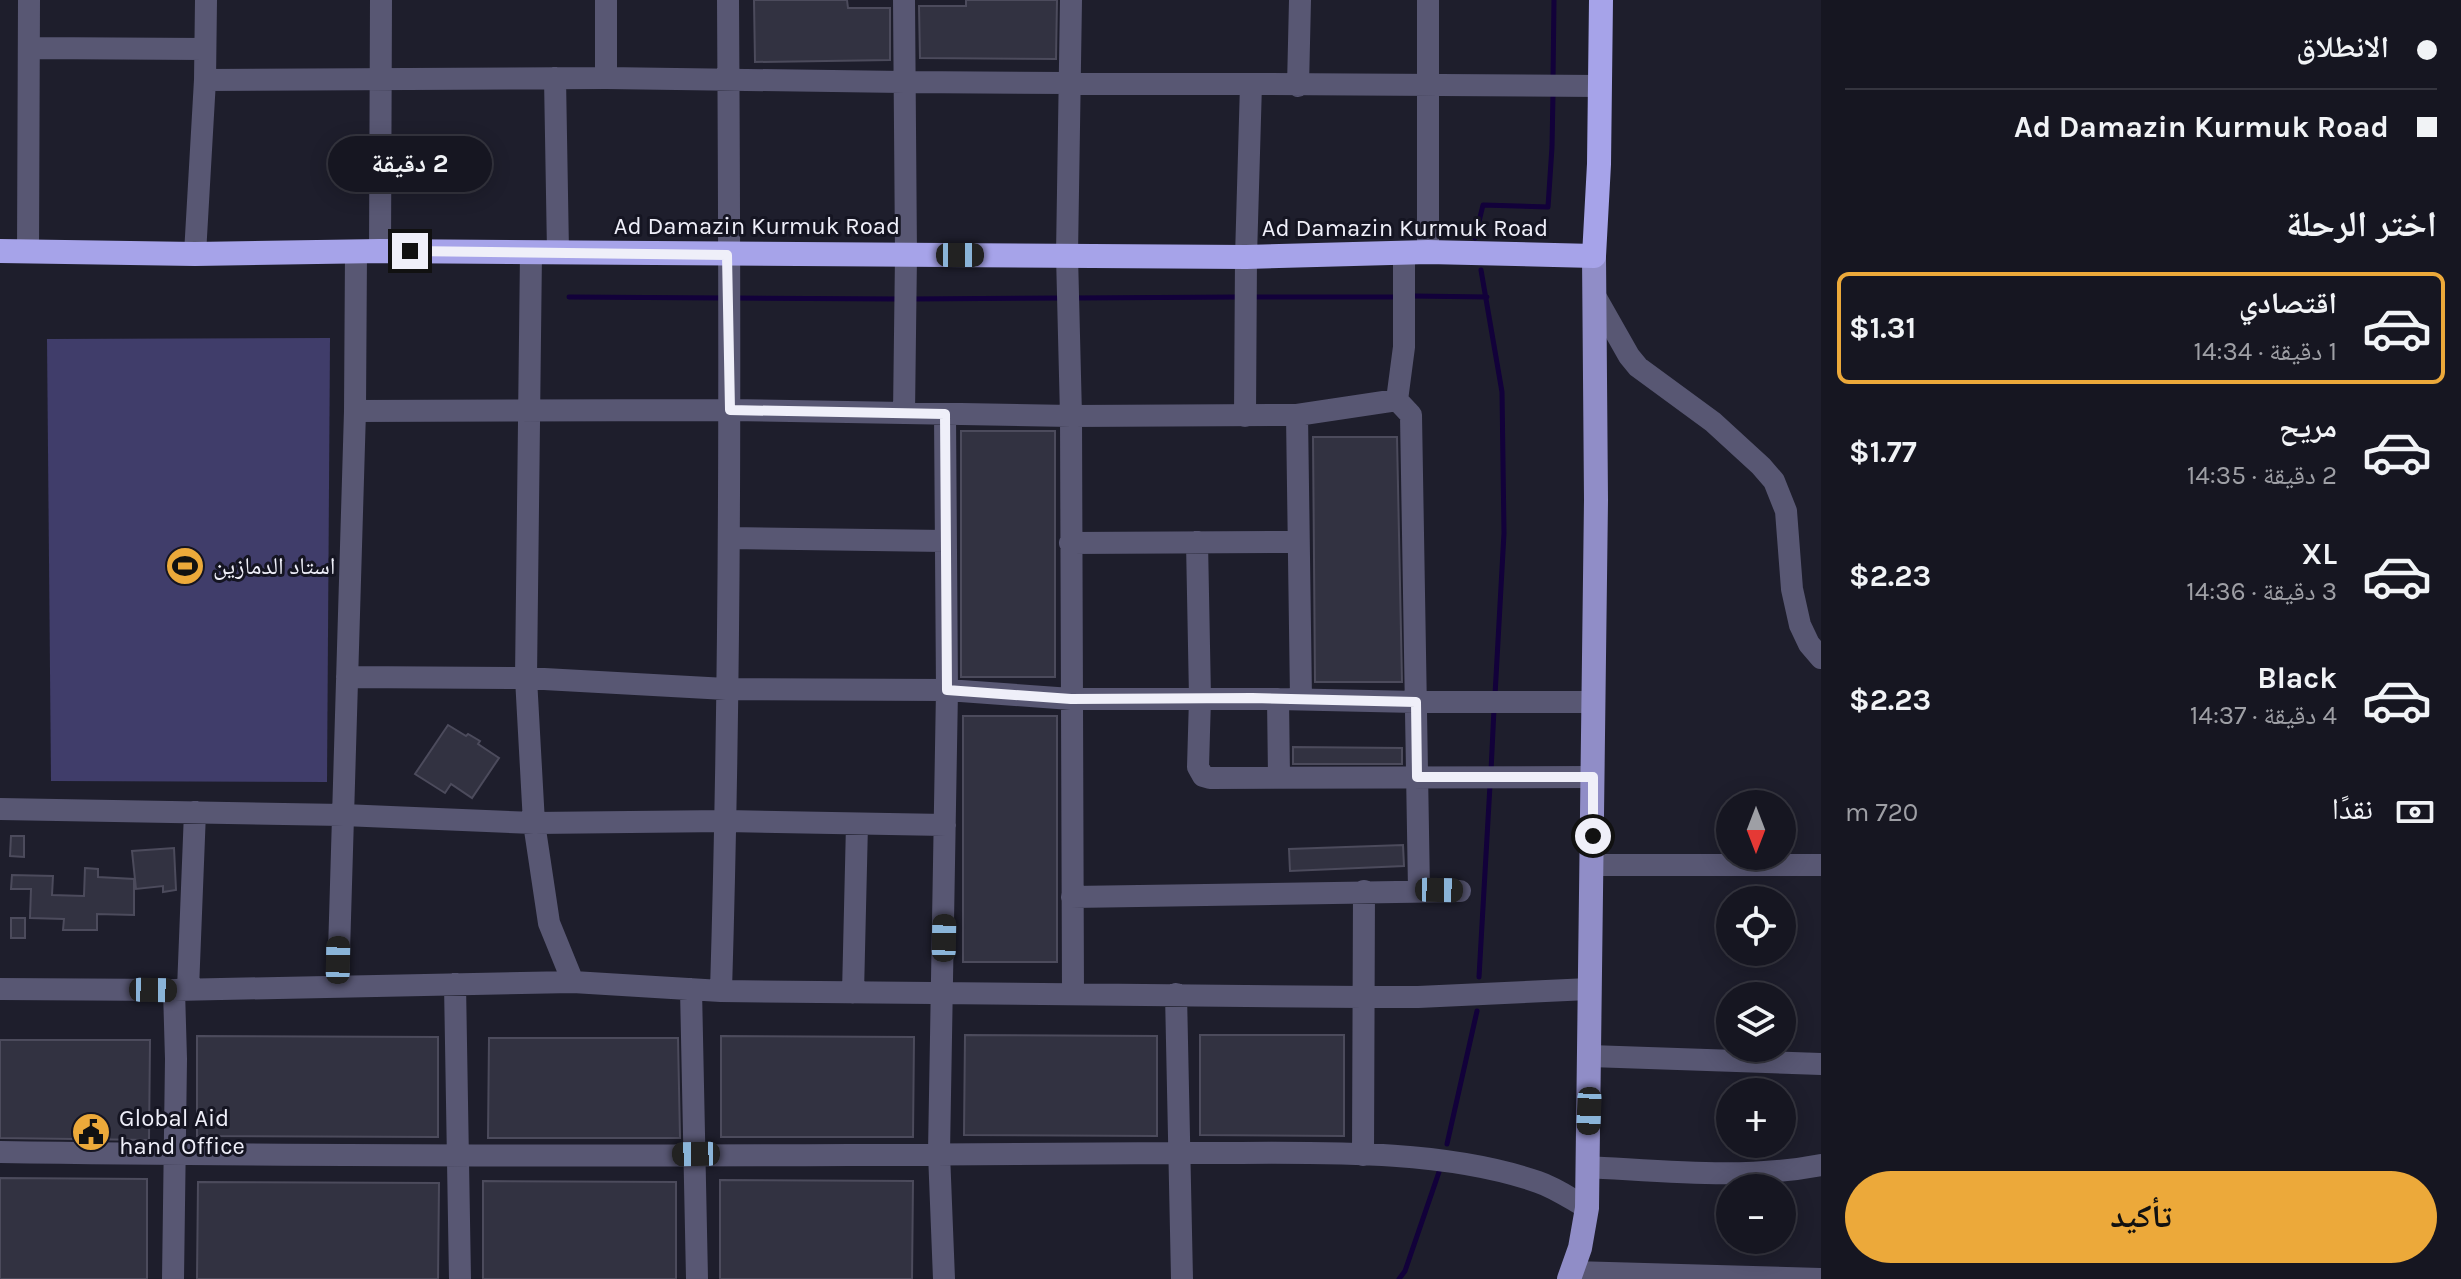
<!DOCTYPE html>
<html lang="ar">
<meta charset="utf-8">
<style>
:root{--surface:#161621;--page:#1f1f2a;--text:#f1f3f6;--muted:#9e9fa5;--line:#35353f;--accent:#eca93a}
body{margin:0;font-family:Karla,"Noto Naskh Arabic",sans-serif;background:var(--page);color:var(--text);direction:rtl;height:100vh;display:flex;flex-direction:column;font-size:30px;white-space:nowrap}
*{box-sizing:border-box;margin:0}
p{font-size:26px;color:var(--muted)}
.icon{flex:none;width:44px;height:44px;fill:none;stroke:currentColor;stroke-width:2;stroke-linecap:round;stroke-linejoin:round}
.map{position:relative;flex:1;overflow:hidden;direction:ltr}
.sheet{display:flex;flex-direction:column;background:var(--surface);width:640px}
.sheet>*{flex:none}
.banner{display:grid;align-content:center;height:176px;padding:0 24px;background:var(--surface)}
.needle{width:52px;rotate:180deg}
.controls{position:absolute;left:1716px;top:790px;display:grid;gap:16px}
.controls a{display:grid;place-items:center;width:80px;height:80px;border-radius:50%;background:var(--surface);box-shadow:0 4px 20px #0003,0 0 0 2px var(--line);font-size:40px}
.end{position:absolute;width:36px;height:36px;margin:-18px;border:10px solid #efeff9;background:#111;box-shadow:0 0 0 4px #111}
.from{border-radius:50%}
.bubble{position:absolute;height:56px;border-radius:28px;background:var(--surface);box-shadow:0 4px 20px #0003,0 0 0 2px var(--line);font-size:26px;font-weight:700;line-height:56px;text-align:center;direction:rtl}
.car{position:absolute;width:24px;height:48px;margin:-24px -12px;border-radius:10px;box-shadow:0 0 6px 2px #0007;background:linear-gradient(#222 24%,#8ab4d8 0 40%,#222 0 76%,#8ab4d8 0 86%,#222 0)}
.banner b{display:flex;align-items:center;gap:28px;height:76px;font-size:30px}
.banner b+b{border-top:2px solid var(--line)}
.banner i{width:20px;height:20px;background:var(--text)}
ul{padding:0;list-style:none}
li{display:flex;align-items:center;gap:24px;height:112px;margin:0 16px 12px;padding:0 8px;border:4px solid transparent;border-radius:12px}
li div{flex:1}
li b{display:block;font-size:30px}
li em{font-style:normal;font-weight:700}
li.on{border-color:var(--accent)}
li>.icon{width:72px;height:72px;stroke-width:1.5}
h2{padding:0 24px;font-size:36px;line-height:96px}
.pay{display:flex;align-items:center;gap:20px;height:88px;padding:0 24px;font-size:30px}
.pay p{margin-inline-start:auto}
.button{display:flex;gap:16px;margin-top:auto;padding:16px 24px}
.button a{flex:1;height:92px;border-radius:48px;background:var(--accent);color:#111;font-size:32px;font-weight:700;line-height:92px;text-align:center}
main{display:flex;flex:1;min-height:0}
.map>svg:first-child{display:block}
.green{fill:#403d6a}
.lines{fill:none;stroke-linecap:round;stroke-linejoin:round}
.stream{stroke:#12013a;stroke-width:5}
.building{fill:#323241;stroke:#4c4b5c;stroke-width:2}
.minor{stroke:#585773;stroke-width:22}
.major{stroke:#908dc7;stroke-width:24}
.highway{stroke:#a6a3e9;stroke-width:24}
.route{stroke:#efeff9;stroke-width:10}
.labels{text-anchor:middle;stroke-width:6;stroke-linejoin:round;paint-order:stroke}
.street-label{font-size:24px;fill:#efeff9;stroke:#151522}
.poi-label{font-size:24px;fill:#efeff9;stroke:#151522;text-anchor:start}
</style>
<main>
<section class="sheet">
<div class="banner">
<b><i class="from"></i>الانطلاق</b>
<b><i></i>Ad Damazin Kurmuk Road</b>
</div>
<h2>اختر الرحلة</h2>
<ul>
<li class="on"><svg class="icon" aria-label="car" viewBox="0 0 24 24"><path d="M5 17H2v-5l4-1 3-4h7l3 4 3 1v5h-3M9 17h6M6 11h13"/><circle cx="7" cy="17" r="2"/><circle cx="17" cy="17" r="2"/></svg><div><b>اقتصادي</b><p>1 دقيقة · 14:34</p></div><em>$1.31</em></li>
<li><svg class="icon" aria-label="car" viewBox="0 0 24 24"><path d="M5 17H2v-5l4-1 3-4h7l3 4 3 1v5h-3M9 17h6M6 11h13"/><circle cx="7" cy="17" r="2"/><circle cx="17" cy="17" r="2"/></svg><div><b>مريح</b><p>2 دقيقة · 14:35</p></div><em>$1.77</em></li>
<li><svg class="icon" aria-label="car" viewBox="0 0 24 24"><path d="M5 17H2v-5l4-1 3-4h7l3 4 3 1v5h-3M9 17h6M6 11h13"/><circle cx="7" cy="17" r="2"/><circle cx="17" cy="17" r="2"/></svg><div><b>XL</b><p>3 دقيقة · 14:36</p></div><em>$2.23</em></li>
<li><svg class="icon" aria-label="car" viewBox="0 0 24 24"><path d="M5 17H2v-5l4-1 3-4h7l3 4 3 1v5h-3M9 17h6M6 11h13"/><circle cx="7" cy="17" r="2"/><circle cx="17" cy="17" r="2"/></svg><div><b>Black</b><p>4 دقيقة · 14:37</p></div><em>$2.23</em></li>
</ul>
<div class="pay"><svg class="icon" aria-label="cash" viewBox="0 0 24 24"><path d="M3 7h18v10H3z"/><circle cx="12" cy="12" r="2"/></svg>نقدًا<p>720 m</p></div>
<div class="button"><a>تأكيد</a></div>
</section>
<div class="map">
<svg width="1821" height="1279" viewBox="0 0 1821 1279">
<rect width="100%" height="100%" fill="#1e1e2c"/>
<!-- green -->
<path class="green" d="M330,338L327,782L51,781L47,339Z"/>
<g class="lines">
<!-- stream -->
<path class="stream" d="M1553,79L1554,0
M1475,238L1483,205L1548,207L1552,147L1553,93
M1481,270L1502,392L1504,533L1495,695
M1413,296L1487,297
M569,297L724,298
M1250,297H1397
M734,298L900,299
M1074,298L1240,297
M910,299L1064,298
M1491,771L1494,709
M1479,977L1490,785
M1447,1144L1477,1011
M1399,1279L1405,1271L1439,1172"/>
</g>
<!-- building -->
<path class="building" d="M754,0H847L848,8H890V60L755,62Z
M966,0H1057L1056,59L920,58L919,6H966Z
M961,431H1055V677H961Z
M1313,437H1397L1402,682H1315Z
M963,716H1057V962H963Z
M448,725L466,736L468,734L480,741L478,744L499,758L472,798L451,784L445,793L415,774Z
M1293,747L1402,748V764H1293Z
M11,836H24V857L10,856Z
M1403,845L1404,866L1290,871L1289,849Z
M174,848L176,890L163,892V886L136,889L132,851Z
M85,868L98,869V877L134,879V915L97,914V930H63L64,919L30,918L31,889H11L12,875L53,876L52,895L84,896Z
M11,918H25V938H11Z
M965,1035L1157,1036V1136L964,1135Z
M1200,1035H1344V1136L1200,1135Z
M197,1036L438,1037V1137L197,1136Z
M721,1036L914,1037L913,1137H721Z
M489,1038H678L680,1138H488Z
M0,1040H150L149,1140L0,1138Z
M0,1178L147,1179V1279H0Z
M720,1180L913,1181L912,1279H720Z
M483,1181L676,1182V1279H483Z
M198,1182L439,1183L438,1279H197Z"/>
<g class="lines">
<!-- minor -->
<path class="minor" d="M606,0V78
M904,0L906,255L904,413
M1071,0L1067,255L1071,416L1073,994
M30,48L205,49
M555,78L558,252
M205,80L606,78L903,82L1600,86
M1298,86L1300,0
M380,251L381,0
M28,252L29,0
M531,252L526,678L534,823L549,923L573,982
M1404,252V347L1397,400L1411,415L1419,890
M1428,252V0
M195,254L205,80L206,0
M1595,296L1629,356L1638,367L1713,422L1761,466L1774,481L1786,511L1792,589L1800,625L1809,644L1821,658
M355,411L730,410L1071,416L1297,415L1397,400
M1297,415L1301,699
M1245,416L1246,257L1251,84
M729,538L945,541
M1197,542L1200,698L1198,767L1203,776L1210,778L1593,777
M1070,543L1298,542
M347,677L526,678L726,689L947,690L1071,699H1278L1416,702H1594
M1278,699L1279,777
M0,809L343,815L534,823L726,821L945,825
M1592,865H1821
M1072,897L1460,891
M455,984L460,1279
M338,986L355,411L356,252
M0,989L174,990L573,982L721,991L1363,997H1418L1589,989
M188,989L195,812
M691,989L697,1279
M721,991C731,661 730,330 728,0
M853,993L857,824
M1176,994L1182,1279
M1590,1056L1821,1064
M0,1152C283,1156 567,1156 850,1155C960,1154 1070,1153 1179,1153C1291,1154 1432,1145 1538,1182C1556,1188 1571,1199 1587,1208
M1363,1155L1364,891
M1587,1167C1665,1171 1744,1180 1821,1165
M1573,1272L1821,1279
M173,1279L176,1059L174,990
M944,1279L939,1153L947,690L945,414"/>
<!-- major -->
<path class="major" d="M1569,1279L1580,1248L1587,1208L1596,500L1594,256"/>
<!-- highway -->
<path class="highway" d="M0,251L195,254L380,251L1246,257L1428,252L1594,256L1599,164L1601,0"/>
</g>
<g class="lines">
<!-- route -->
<path class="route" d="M410,251L727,255L730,410L945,414L947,690L1071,699L1252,698L1416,702L1417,777H1593V836"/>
</g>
<!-- icons -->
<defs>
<symbol id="stadium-disc" viewBox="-11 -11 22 22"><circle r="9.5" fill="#eca93a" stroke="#151522"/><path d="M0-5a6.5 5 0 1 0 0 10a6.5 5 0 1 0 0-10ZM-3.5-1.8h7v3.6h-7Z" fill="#111"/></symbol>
<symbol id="civic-disc" viewBox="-11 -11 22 22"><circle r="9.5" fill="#eca93a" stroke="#151522"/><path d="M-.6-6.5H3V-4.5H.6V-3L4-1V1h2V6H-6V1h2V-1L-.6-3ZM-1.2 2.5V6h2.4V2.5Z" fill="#111"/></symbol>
</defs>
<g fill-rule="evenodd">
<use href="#stadium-disc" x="163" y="544" width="44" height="44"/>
<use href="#civic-disc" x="69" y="1110" width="44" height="44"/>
</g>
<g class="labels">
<!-- street labels -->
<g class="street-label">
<text x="757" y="234">Ad Damazin Kurmuk Road</text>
<text x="1405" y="236">Ad Damazin Kurmuk Road</text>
</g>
<!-- poi labels -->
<g class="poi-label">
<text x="213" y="574">استاد الدمازين</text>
<text x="119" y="1126">Global Aid<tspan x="119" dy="28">hand Office</tspan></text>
</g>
</g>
</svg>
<div class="controls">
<a><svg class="needle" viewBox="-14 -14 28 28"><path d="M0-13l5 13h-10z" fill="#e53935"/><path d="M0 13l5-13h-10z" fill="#9e9fa5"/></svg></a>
<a><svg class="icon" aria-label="locate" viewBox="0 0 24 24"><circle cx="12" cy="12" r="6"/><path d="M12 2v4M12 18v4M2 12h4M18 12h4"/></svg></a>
<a><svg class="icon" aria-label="layers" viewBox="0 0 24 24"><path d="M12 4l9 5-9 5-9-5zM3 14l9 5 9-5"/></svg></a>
<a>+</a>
<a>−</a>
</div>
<i class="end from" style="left:1593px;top:836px"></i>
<i class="end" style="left:410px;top:251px"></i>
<div class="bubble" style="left:328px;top:136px;width:164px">2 دقيقة</div>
<i class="car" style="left:960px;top:255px;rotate:90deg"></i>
<i class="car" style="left:1439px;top:890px;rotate:91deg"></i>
<i class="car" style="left:944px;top:938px;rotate:1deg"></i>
<i class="car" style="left:338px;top:960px;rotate:1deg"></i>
<i class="car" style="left:153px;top:990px;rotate:91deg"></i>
<i class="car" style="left:1589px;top:1111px;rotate:182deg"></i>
<i class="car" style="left:696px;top:1154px;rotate:269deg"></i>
</div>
</main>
